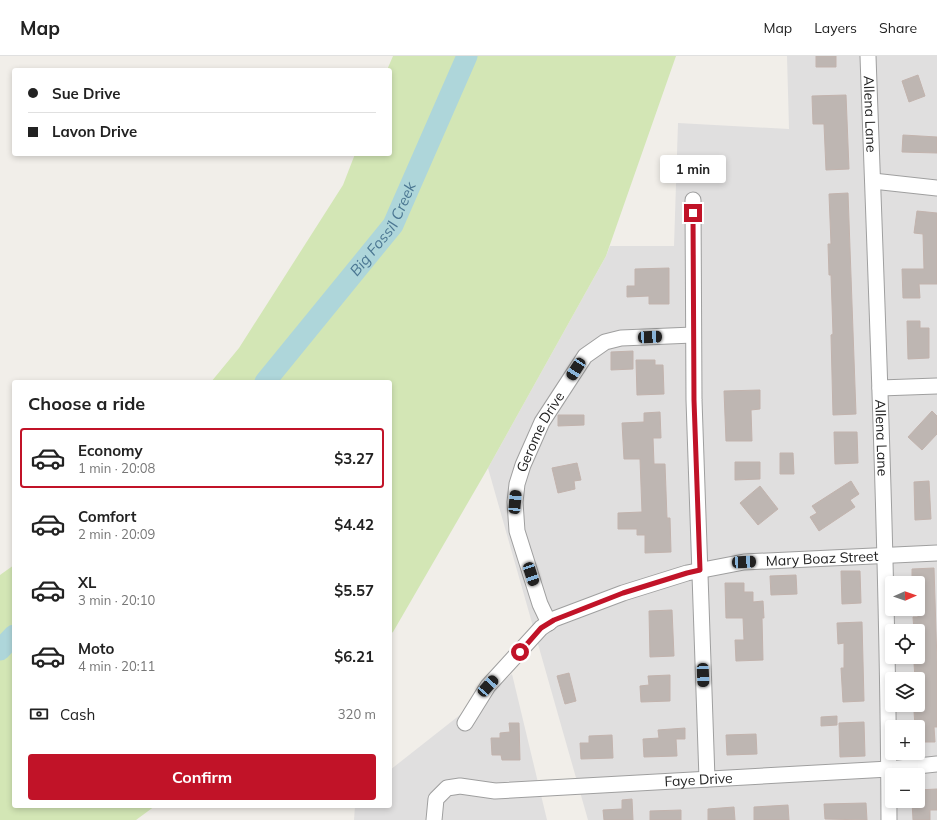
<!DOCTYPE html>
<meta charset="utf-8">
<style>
:root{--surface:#fff;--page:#f6f6f6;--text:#222;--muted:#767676;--line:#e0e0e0;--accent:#c11328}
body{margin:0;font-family:Mulish,sans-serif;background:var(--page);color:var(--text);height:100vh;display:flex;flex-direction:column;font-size:15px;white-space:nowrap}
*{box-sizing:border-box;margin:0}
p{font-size:13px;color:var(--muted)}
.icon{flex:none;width:22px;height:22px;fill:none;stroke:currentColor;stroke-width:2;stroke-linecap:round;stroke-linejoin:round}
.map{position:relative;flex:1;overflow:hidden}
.drawer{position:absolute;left:12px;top:324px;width:380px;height:428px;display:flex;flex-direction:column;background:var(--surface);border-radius:4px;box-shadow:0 2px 6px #0003}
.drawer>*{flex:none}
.guide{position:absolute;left:12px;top:12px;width:380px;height:88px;border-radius:4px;box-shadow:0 2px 6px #0003;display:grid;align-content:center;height:88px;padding:0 16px;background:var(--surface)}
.needle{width:26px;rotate:88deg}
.controls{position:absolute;left:885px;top:520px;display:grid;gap:8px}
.controls a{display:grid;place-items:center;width:40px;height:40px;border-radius:4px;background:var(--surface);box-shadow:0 2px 6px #0003;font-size:20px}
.end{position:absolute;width:18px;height:18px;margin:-9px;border:5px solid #c11328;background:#fff;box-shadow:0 0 0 2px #fff}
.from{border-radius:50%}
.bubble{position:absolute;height:28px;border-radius:4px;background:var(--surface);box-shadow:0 2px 6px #0003;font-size:13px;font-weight:700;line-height:28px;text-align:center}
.car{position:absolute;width:12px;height:24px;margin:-12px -6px;border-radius:5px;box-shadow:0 0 3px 1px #0007;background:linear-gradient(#222 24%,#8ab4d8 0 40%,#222 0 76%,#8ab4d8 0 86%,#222 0)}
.guide b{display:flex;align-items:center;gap:14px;height:38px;font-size:15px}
.guide b+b{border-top:1px solid var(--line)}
.guide i{width:10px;height:10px;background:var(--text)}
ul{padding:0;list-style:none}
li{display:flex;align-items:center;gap:12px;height:60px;margin:0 8px 6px;padding:0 8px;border:2px solid transparent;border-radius:4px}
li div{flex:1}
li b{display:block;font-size:15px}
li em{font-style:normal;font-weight:700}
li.selected{border-color:var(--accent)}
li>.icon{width:36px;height:36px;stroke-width:1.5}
h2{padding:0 16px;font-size:18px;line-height:48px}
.pay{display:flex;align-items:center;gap:10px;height:44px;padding:0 16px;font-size:15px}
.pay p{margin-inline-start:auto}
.cta{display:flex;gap:8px;margin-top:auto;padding:8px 16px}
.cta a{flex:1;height:46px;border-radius:4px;background:var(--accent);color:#fff;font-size:16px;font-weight:700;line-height:46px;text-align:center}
header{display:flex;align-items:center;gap:24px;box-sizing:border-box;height:56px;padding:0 20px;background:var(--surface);border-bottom:1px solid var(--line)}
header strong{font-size:19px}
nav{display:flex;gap:22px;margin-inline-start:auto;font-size:14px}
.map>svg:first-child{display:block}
.residential{fill:#e0dfdf;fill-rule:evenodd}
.grass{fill:#d3e6b5}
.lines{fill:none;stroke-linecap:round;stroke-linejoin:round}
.river{stroke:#aed6da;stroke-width:21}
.building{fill:#beb6b2;stroke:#c2b3ad}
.minor-casing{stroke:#9f9f9f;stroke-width:17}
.minor{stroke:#fff;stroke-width:15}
.route{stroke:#c11328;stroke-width:5}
.labels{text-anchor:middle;stroke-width:4;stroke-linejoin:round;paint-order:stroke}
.street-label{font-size:14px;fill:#222;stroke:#fff}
.water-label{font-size:15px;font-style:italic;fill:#4c7893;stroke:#fff}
</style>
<header>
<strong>Map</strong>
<nav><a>Map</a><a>Layers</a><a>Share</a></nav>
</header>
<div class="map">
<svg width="937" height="764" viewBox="0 0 937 764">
<rect width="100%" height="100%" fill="#f1eee9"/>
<!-- residential -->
<path class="residential" d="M787,0H937V764H588L488,412L606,200L610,190H674L678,67L789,73ZM892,527H918V553H892ZM892,575H918V601H892ZM892,623H918V649H892ZM892,671H918V697H892ZM892,719H918V745H892Z
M512,618L547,764H354L355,750H390V714Z"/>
<!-- grass -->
<path class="grass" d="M393,0H676L606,200L488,412L393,576L390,578V326H211L239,292L343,129L355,98H390V14H387Z
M14,509V750H155L136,764H0V519Z"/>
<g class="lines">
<!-- river -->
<g class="river">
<path id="s1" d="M265,326L393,169L467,0"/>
<path d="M0,594L14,579"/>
</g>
</g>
<!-- building -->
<path class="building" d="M816,0H836V11H816Z
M918,19L925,40L909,46L902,25Z
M846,39L849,113L826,114L824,68H813L812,40Z
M903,79L937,81V97L902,96Z
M848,137L856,358L833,359L831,279L833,278L831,219H829L828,188H831L829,138Z
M917,155L937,157V228H919L920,242H903L902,213H924L923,178L914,177Z
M669,212V248H649V240L627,241V230H635V213Z
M907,265H920V272H929V302L908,303Z
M633,295V313L611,314V296Z
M636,304H655V309H663L664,338L637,339Z
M760,334V353L751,354L752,385H726L724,335Z
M932,355L937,360V378L922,394L908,381Z
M660,356L661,382H653L654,408H665L667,462H670L671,496L645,497V479H637V473H618V457L642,456L640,403H624L622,367L644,366V357Z
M558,359H584V369L558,370Z
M834,376H857L858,407L835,408Z
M780,397H793L794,418H780Z
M735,406H760V423L735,424Z
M577,407L581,424L574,425L575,433L558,437L552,412Z
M851,425L859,438L850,444L855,451L819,475L810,461L817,457L812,450Z
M929,425L931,463L915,464L914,426Z
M760,430L778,453L758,469L740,447Z
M934,512L937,606V671H934L935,686H918V671H915L914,655H918V623H915L914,607H918V575H914L913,561H918V527H912V513Z
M841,515H860L861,547L842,548Z
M796,519L797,538L771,539L770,520Z
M725,527H744V536H753V546L763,545L764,562H762L763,604L736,605L735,584H744L743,562H726Z
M672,554L674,600L650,601L649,555Z
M862,566L864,645L843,646L841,612H844V587L838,588L837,567Z
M569,617L576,645L565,648L557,620Z
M670,619V645L641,646L640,630L649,629L648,620Z
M837,660V669L821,670V661Z
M864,666L865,700L840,701L839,667Z
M509,667H519L520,704H502L501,699H492L491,682H500V677L510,676Z
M685,672V683H676L677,700L644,701L643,683L659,682L658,674Z
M756,678L757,698L727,699L726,679Z
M612,679L613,702L581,703L580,687H589V680Z
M937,733V754H930V764H913L912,745H918V734Z
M632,743L633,764H604L603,754L622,753V744Z
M866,747L867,764L825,763L824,748Z
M788,749L789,764H754V751Z
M734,751L735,764H708V753Z
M681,754V764H650V755Z"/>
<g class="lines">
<defs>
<g id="minor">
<path id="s2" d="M868,0C877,255 888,509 889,764"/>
<path d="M873,125L937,132"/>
<path d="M693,144L694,344L707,723"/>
<path d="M880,332L937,330"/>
<path id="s3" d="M549,567L540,548L517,475L515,446L517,428L523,409L542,366L585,300L605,286L621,282L693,279"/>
<path id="s4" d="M465,667L488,630L541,572L554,563L623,537L687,517L744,506L937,497"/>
<path id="s5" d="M434,764L436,743L447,732L460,730L495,735L889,713L937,708"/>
</g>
</defs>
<!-- minor casing -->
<use href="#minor" class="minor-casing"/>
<!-- minor -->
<use href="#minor" class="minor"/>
</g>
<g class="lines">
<!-- route -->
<path class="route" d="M520,596L541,572L554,564L623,537L687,517L700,514L694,344L693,157"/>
</g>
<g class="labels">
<!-- street labels -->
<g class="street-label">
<text dy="5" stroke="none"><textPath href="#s2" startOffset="58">Allena Lane</textPath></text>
<text dy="5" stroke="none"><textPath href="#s3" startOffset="202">Gerome Drive</textPath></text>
<text dy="5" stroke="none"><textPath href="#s2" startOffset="382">Allena Lane</textPath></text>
<text dy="5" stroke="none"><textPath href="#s4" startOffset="415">Mary Boaz Street</textPath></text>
<text dy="5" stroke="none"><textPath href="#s5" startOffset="289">Faye Drive</textPath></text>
</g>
<!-- water labels -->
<g class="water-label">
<text dy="5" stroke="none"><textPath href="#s1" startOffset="194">Big Fossil Creek</textPath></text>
</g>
</g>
</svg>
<div class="controls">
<a><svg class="needle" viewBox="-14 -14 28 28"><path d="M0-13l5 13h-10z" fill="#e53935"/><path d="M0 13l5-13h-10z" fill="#767676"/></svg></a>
<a><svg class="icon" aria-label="locate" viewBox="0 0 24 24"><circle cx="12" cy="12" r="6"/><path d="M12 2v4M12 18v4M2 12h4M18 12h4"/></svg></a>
<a><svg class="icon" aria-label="layers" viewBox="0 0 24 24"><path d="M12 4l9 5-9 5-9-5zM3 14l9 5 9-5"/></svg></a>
<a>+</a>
<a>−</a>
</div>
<i class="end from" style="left:520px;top:596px"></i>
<i class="end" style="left:693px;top:157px"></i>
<div class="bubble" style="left:660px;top:99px;width:66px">1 min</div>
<i class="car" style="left:650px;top:281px;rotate:87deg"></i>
<i class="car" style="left:576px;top:313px;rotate:213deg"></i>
<i class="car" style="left:515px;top:446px;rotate:5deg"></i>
<i class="car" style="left:744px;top:506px;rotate:87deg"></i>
<i class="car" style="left:531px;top:518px;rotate:162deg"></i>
<i class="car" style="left:703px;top:619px;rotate:178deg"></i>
<i class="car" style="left:488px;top:630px;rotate:42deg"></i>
<div class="guide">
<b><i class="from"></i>Sue Drive</b>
<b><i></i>Lavon Drive</b>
</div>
<section class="drawer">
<h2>Choose a ride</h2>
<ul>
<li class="selected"><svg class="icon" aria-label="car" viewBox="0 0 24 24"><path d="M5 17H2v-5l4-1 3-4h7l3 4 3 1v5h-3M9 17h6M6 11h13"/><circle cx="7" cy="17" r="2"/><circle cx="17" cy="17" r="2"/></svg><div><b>Economy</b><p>1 min · 20:08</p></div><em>$3.27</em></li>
<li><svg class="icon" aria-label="car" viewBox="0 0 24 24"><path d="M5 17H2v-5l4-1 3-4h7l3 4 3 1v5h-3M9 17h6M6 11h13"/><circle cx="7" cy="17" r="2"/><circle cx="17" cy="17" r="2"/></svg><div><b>Comfort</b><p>2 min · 20:09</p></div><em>$4.42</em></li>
<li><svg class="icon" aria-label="car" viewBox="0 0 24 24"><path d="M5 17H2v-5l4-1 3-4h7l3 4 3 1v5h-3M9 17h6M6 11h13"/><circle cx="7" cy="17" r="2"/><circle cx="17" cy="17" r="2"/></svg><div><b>XL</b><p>3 min · 20:10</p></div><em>$5.57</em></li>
<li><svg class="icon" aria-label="car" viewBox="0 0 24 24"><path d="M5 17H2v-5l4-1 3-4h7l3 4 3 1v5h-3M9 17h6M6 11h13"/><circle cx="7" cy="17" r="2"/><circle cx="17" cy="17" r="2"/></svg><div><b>Moto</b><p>4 min · 20:11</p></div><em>$6.21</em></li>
</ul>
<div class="pay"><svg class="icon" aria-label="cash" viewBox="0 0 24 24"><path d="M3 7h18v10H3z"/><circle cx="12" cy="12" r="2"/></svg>Cash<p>320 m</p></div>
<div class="cta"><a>Confirm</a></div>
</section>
</div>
